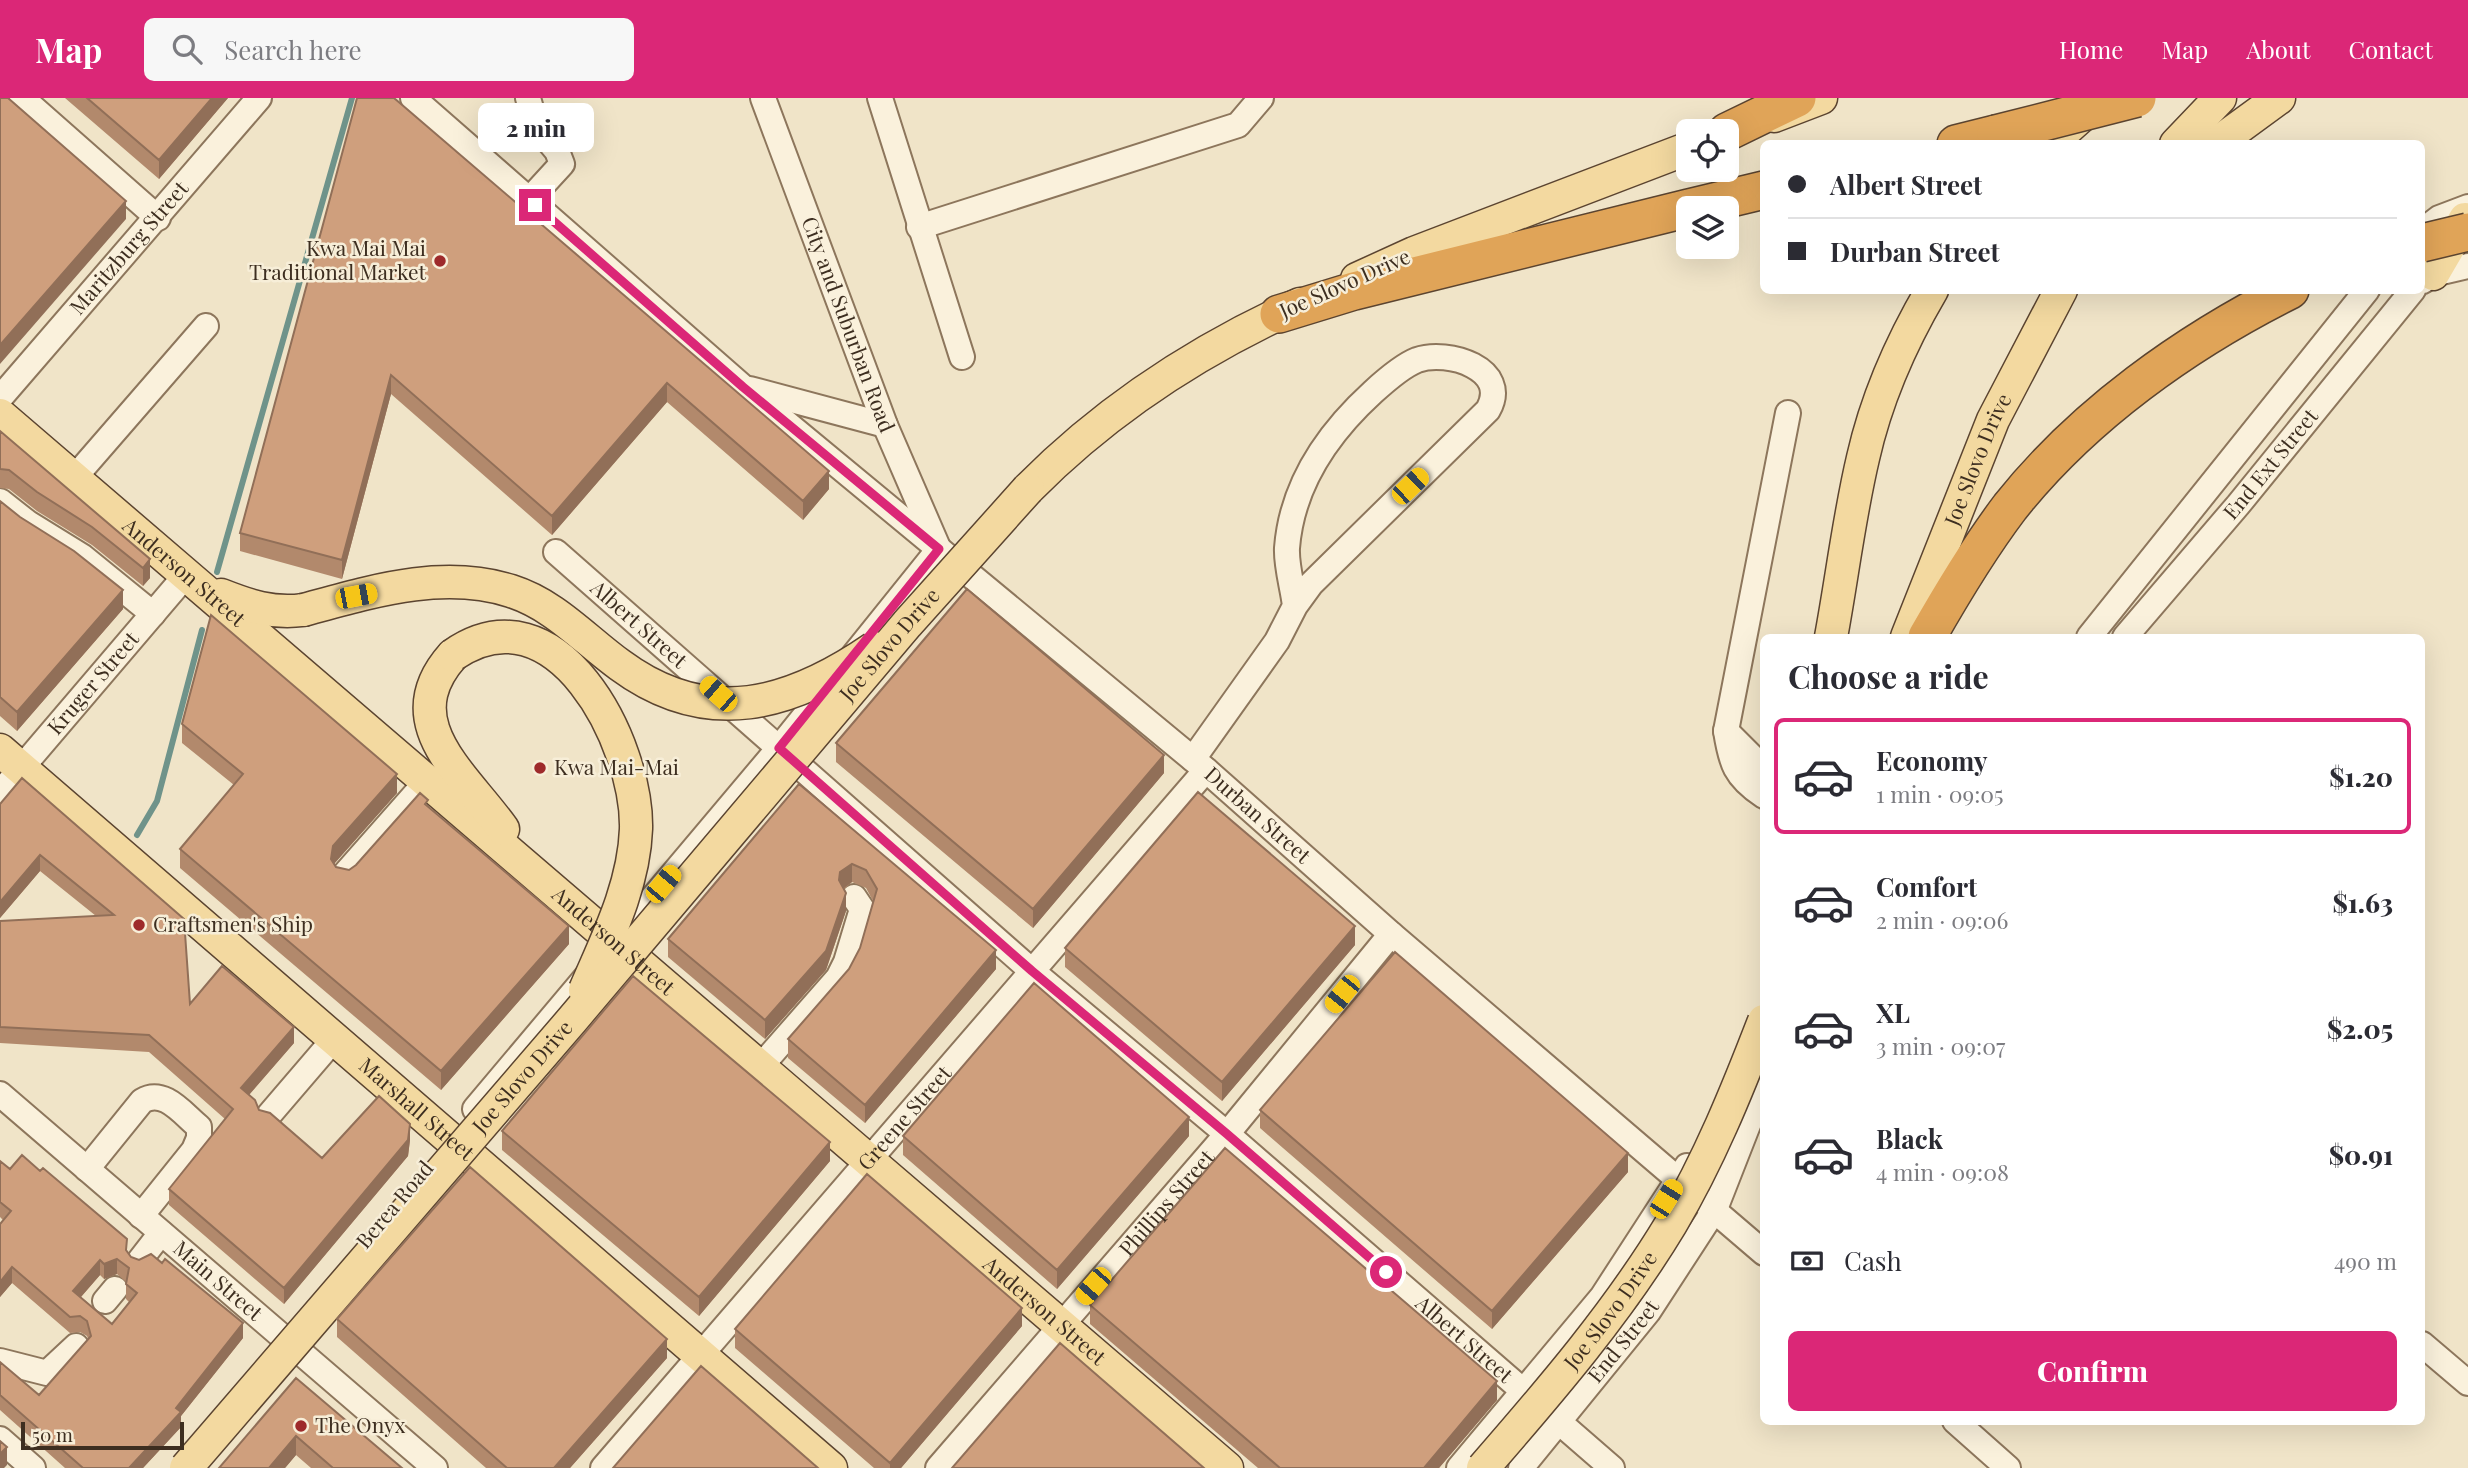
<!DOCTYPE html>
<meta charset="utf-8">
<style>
:root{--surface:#fff;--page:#f7f7f7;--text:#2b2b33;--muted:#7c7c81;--line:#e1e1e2;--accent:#db2777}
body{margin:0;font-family:"Playfair Display",serif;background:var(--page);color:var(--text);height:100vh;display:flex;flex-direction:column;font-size:26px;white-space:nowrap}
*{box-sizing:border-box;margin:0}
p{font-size:23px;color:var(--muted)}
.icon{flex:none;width:38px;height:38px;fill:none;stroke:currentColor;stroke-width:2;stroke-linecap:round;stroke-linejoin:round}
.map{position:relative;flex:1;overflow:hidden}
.side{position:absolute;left:1760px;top:536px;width:665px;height:791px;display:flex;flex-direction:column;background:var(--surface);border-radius:10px;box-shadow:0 7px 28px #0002}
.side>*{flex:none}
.hud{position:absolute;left:1760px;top:42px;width:665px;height:154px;border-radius:10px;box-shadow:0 7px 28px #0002;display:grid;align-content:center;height:154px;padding:0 28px;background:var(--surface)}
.buttons{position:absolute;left:1676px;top:21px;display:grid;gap:14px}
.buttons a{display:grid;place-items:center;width:63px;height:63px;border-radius:10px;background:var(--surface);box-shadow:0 7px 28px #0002;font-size:35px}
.scale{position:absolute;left:21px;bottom:18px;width:163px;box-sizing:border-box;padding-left:7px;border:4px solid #3d2e20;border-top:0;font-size:19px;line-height:24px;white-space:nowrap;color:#3d2e20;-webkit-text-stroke:5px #f7eed8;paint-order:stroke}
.end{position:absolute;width:32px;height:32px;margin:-16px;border:9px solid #db2777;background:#fff;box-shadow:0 0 0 4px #fff}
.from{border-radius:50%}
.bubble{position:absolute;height:49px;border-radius:10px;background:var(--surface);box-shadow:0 7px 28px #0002;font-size:23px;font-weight:800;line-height:49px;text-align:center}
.car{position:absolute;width:21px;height:42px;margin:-21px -10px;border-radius:9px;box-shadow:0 0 5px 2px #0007;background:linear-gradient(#f5c518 24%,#345 0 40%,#f5c518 0 76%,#345 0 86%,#f5c518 0)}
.hud b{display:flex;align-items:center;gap:24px;height:66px;font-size:26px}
.hud b+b{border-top:2px solid var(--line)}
.hud i{width:18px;height:18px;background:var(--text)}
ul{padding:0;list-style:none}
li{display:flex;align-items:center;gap:21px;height:116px;margin:0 14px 10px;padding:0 14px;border:4px solid transparent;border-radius:10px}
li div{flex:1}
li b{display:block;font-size:26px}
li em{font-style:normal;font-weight:800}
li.on{border-color:var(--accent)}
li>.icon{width:63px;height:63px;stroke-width:1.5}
h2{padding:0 28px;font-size:32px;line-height:84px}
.pay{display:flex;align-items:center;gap:18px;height:77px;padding:0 28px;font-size:26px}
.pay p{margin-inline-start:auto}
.cta{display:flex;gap:14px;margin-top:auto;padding:14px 28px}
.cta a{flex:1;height:80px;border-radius:10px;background:var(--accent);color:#fff;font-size:28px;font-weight:800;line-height:80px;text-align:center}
header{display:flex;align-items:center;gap:42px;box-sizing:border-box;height:98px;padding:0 35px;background:var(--accent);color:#fff}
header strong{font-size:33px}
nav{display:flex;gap:38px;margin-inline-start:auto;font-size:24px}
.search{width:490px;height:63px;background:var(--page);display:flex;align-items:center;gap:18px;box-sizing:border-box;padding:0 24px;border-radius:10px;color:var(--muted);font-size:26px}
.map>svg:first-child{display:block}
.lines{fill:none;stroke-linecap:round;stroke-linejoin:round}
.stream{stroke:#6f938a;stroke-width:6}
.minor-casing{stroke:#8d765c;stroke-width:28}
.major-casing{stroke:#5b4430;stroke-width:35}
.highway-casing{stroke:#5b4430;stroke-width:40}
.minor{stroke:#faf1dc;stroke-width:24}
.major{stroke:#f3d9a0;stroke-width:32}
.highway{stroke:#e0a458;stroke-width:37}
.major-bridge-casing{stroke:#5b4430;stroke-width:35;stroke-linecap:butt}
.highway-bridge-casing{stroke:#5b4430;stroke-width:40;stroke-linecap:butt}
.major-bridge{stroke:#f3d9a0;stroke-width:32}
.highway-bridge{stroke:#e0a458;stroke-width:37}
.wall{fill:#b2896c;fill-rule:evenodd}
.shaded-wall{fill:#916f58}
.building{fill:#cf9f7d;stroke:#916f58;stroke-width:2;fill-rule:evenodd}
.route{stroke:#db2777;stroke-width:9}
.poi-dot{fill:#9e2a2b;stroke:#f7eed8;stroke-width:2.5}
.labels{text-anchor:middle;stroke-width:5;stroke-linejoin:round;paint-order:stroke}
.street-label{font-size:21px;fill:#3d2e20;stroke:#f7eed8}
.poi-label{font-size:21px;fill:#3d2e20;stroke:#f7eed8;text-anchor:start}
</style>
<header>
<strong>Map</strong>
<div class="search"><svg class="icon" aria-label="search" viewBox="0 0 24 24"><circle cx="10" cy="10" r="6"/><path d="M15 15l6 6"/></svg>Search here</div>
<nav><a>Home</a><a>Map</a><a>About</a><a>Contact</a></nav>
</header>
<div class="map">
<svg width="2468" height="1370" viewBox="0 0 2468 1370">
<rect width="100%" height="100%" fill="#f0e4c8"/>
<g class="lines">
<!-- stream -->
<path class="stream" d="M217,474L352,0
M137,737L157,703L202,532"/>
<defs>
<g id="minor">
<path d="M22,0L158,120"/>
<path id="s1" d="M413,0L743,289L1206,672L1391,836L1764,1155"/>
<path d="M528,0L536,28L557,53L562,66L529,102"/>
<path id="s2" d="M763,0L885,327L937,447"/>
<path d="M880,0L962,259"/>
<path d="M919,129L1238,27L1261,0"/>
<path d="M2422,133L2439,120L2468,109"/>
<path d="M2423,183L2433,176L2468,168"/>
<path d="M750,291L885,327"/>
<path id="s3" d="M0,300L259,0"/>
<path d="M74,380L206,228"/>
<path d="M0,403L28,425L83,459L153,516"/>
<path id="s4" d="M556,454L1032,873L1227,1036L1612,1370"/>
<path d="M2089,539L2367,192"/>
<path id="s5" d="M2125,539L2238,407L2413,192"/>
<path d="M1726,633L1764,671"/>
<path d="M1193,661L1277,543L1295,508L1311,486L1488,312C1511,271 1448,251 1417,262C1402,268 1385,283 1373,294C1328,335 1292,386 1287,450C1286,468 1293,490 1295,508"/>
<path id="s6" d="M0,695L186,477"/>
<path d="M1764,698C1735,679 1731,665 1726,633L1788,315"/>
<path d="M345,776L427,683"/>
<path d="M760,969L838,880L846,864L862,811L854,799"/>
<path id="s7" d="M0,996L435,1370"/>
<path d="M475,1011L779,650L939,451"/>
<path d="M269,1017L335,940"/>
<path d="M87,1071L142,1003C164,990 182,1015 199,1029V1040L194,1052L141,1118"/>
<path d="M140,1162L161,1135"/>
<path d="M105,1203L115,1191"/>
<path d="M2422,1246L2468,1285"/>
<path d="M0,1263L47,1275L76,1248"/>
<path d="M1955,1323L2008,1370"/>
<path d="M0,1341L33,1370"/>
<path id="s8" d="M603,1370L1206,672"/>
<path id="s9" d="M938,1370L1227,1036L1391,836"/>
<path d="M1459,1370L1602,1199L1687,1068"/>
<path id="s10" d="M1521,1370L1648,1214L1715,1111L1764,986"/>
</g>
<g id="major">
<path d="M1774,18L1821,0"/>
<path d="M2050,46L2088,12"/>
<path d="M2176,46L2220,0"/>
<path d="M2216,46L2279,0"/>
<path d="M2433,176L2465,121"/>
<path d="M1357,181L1414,155L1689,50"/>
<path id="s11" d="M0,317L1227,1370"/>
<path d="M1028,391C1107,311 1198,252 1300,206"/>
<path d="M221,497C249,508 272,516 303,512"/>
<path d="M1831,539C1842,480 1849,419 1863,360C1876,302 1902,243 1932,192"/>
<path id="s12" d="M1907,539L1993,322L2061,192"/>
<path d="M453,557C393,624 463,675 503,731"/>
<path id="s13" d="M0,652L831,1370"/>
</g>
<path id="highway" d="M1727,34L1797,0
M1956,46L1996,36
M1689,110L1764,92
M1279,216L1354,193L1689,110
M1927,539C1952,495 1979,450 2010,409C2083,317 2186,244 2290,192"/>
</defs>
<!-- minor casing -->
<use href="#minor" class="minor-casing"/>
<!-- major casing -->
<use href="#major" class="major-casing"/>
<!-- highway casing -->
<use href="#highway" class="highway-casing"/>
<!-- minor -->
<use href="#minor" class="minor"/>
<!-- major -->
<use href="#major" class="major"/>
<!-- highway -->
<use href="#highway" class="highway"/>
<defs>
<g id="major-bridge">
<path d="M303,512C370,494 442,471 511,493C555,507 584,541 620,567C708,632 791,607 874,550"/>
<path d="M453,557C556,485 638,645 636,731C634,788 607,841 585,892"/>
<path id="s14" d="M186,1370L572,922L907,526L1028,391"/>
<path id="s15" d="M1483,1370C1550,1293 1618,1214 1671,1126C1709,1062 1737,993 1764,923"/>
</g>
<path id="highway-bridge" d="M1996,36L2137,0
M2422,145L2468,134"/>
</defs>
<!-- major-bridge casing -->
<use href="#major-bridge" class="major-bridge-casing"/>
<!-- highway-bridge casing -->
<use href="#highway-bridge" class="highway-bridge-casing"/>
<!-- major-bridge -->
<use href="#major-bridge" class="major-bridge"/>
<!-- highway-bridge -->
<use href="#highway-bridge" class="highway-bridge"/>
</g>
<!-- wall -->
<path class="wall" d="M65,0H228L159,81Z
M357,0L829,391L803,422L667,304L552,437L391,296L342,481L240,453V435Z
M0,333L150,461V480L143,488L92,447L37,413L9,391L0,390Z
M0,403L123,511L17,633L0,618Z
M182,626L397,695L334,766L336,769L349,772L356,767L428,709L569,846L441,992L180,770V751L234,687L182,645Z
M836,645L1164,675L1033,830L836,664Z
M22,680L190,906L294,945L249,997L259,1012L322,1060L410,1042L408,1058L284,1206L169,1107V1091L225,1021L149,954L0,945V823L96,818L40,773L0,820V706Z
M799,686L996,871L865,1025L788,960V941L849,871L860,850L873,803L866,790L852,784L844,791L846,813L826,872L765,941L668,859V841Z
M1355,847L1222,1003L1065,869V850Z
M1260,1012L1628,1074L1492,1231L1260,1030Z
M502,1033L830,1063L699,1218L502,1052Z
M903,1038H1189L1057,1191L903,1057Z
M0,1063L10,1071L127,1153L131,1159L243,1240L181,1318V1329L143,1370H65L0,1312V1264L39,1297L88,1241L87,1238L80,1234L70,1235L12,1185L0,1199V1126L3,1122L0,1119ZM117,1176L126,1184V1201L129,1204L112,1226L81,1199L100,1177L104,1181Z
M1090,1207L1497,1302L1439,1370H1258L1090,1226Z
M337,1221L667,1260L570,1370H486L337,1239Z
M1022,1228L901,1370H874L735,1250V1231Z
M296,1280L402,1370H311L296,1357L285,1370Z"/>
<!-- shaded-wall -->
<path class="shaded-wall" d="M212,0H228L159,81V62Z
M126,103V121L0,266V247Z
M391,277V296L342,481V462Z
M667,285V304L552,437V418Z
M829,373V391L803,422V403Z
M150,461V480L143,488V470Z
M123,492V511L17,633V614Z
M1164,657V675L1033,830V811Z
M397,676V695L333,767L331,761L333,748Z
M40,757V773L0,820V804Z
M852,766V784L840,793L839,782L840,774Z
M846,795V813L826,872L765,941V922Z
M569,828V846L441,992V973Z
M1355,828V847L1222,1003V984Z
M996,852V871L865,1025V1007Z
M294,929V945L241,1006V990Z
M1189,1019V1038L1057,1191V1172Z
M410,1026V1042L408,1058L284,1206V1190Z
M830,1044V1063L699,1218V1199Z
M1628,1055V1074L1492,1231V1213Z
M117,1161V1176L104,1181V1166Z
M100,1162V1177L73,1208V1193Z
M12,1169V1185L0,1199V1184Z
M1022,1210V1228L901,1370H890V1365Z
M243,1225V1240L181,1318V1329L143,1370H129Z
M667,1241V1260L570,1370H554Z
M1497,1283V1302L1439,1370H1424Z
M296,1338V1357L285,1370H269Z
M7,1349V1367L4,1370H0V1356Z"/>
<!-- building -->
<path class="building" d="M0,0H8L126,103L0,247Z
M87,0H212L159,62Z
M357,0H394L829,373L803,403L667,285L552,418L391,277L342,462L240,435Z
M0,333L150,461L143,470L92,429L37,394L9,372L0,371Z
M0,403L20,419L74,453L123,492L17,614L0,599Z
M967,491L1164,657L1033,811L836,645Z
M211,517L397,676L333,748L331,761L336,769L349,772L356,767L420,695L428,702L425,706L569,828L441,973L180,751L243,676L182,626Z
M22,680L184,821L190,906L222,868L294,929L241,990L255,1002L259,1012L270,1015L322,1060L379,998L410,1026L408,1042L284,1190L169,1091L233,1011L149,937L0,929V823L114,817L40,757L0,804V706Z
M799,686L996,852L865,1007L788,941L849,871L860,850L877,791L866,772L852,766L840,774L839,782L846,795L826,853L765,922L668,841Z
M1198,694L1355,828L1222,984L1065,850Z
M1395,854L1628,1055L1492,1213L1260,1012Z
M633,878L830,1044L699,1199L502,1033Z
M1034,885L1189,1019L1057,1172L903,1038Z
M1225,1050L1497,1283L1424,1370H1280L1090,1207Z
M22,1057L40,1073L43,1070L127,1141L126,1152L131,1159L139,1162L151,1156L162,1165L165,1161L243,1225L176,1310L181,1314L129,1370H83L0,1297V1264L39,1297L91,1238L87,1223L80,1218L70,1219L12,1169L0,1184V1126L11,1113L0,1104V1063L10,1071ZM117,1161L129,1170L126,1186L137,1195L112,1226L73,1193L100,1162L104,1166Z
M470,1069L667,1241L554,1370H507L337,1221Z
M867,1076L1022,1210L890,1365L735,1231Z
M1060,1245L1204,1370H952Z
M701,1268L818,1370H613Z
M296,1280L402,1370H333L296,1338L269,1370H219Z
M0,1343L7,1349L0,1356Z"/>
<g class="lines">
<!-- route -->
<path class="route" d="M535,107L743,289L939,451L779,650L1032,873L1227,1036L1386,1174"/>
</g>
<!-- markers -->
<g class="poi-dot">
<circle cx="440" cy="163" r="7"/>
<circle cx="540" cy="670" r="7"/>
<circle cx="139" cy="827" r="7"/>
<circle cx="301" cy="1328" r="7"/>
</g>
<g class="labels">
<!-- street labels -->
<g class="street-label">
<text dy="7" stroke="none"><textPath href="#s3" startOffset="198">Maritzburg Street</textPath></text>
<text transform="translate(1345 186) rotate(-24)" y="7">Joe Slovo Drive</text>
<text dy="7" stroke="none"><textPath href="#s2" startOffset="242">City and Suburban Road</textPath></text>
<text dy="7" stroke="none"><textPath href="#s12" startOffset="191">Joe Slovo Drive</textPath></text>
<text dy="7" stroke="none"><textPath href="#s5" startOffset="226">End Ext Street</textPath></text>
<text dy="7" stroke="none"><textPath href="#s11" startOffset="242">Anderson Street</textPath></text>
<text dy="7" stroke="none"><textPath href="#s4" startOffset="110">Albert Street</textPath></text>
<text dy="7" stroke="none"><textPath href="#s14" startOffset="1083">Joe Slovo Drive</textPath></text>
<text dy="7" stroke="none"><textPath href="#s6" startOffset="144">Kruger Street</textPath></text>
<text dy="7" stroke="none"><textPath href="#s1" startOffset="1108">Durban Street</textPath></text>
<text dy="7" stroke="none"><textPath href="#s11" startOffset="808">Anderson Street</textPath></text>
<text dy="7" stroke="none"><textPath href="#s14" startOffset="516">Joe Slovo Drive</textPath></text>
<text dy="7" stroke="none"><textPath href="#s13" startOffset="550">Marshall Street</textPath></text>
<text dy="7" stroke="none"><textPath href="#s8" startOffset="462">Greene Street</textPath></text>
<text dy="7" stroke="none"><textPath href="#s9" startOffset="350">Phillips Street</textPath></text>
<text transform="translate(395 1107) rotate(-50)" y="7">Berea Road</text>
<text dy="7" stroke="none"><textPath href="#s7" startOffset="287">Main Street</textPath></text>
<text dy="7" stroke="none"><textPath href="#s15" startOffset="203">Joe Slovo Drive</textPath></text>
<text dy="7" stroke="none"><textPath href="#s11" startOffset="1376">Anderson Street</textPath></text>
<text dy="7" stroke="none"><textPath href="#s4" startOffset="1202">Albert Street</textPath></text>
<text dy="7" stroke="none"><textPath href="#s10" startOffset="163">End Street</textPath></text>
</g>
<!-- poi labels -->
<g class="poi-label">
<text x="426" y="158" text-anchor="end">Kwa Mai Mai<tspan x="426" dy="24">Traditional Market</tspan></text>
<text x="554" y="677">Kwa Mai-Mai</text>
<text x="153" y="834">Craftsmen's Ship</text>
<text x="315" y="1335">The Onyx</text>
</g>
</g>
</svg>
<div class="buttons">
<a><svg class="icon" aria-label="locate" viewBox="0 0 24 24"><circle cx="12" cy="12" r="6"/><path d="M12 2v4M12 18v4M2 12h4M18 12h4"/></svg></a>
<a><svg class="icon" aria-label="layers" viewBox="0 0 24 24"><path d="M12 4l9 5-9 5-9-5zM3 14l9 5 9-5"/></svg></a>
</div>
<div class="scale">50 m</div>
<i class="end from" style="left:1386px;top:1174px"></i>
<i class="end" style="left:535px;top:107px"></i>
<div class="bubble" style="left:478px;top:5px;width:116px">2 min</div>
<i class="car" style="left:1410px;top:388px;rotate:46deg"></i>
<i class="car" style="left:356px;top:498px;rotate:79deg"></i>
<i class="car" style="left:718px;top:596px;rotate:311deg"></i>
<i class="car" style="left:663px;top:786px;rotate:40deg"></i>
<i class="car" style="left:1342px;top:896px;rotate:219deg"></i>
<i class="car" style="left:1666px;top:1101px;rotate:32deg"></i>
<i class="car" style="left:1093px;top:1188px;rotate:221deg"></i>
<div class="hud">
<b><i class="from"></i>Albert Street</b>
<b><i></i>Durban Street</b>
</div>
<section class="side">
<h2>Choose a ride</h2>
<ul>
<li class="on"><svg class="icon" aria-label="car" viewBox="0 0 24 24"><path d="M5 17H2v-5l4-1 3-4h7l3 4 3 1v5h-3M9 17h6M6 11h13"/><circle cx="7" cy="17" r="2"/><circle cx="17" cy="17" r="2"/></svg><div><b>Economy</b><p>1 min · 09:05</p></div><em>$1.20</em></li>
<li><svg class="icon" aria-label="car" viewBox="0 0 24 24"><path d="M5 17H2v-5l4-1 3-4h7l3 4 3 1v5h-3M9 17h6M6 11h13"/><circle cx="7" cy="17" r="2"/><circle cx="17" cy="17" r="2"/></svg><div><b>Comfort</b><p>2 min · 09:06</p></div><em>$1.63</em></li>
<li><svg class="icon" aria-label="car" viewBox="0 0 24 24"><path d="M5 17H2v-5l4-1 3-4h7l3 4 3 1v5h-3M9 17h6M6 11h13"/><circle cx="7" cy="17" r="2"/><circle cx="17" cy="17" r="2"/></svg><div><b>XL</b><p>3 min · 09:07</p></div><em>$2.05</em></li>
<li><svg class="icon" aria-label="car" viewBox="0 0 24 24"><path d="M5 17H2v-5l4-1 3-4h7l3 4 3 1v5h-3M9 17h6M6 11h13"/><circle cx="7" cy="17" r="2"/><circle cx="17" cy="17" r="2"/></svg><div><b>Black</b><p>4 min · 09:08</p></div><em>$0.91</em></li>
</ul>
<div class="pay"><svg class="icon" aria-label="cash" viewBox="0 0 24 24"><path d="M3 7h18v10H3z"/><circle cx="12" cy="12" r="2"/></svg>Cash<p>490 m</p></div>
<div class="cta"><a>Confirm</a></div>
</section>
</div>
